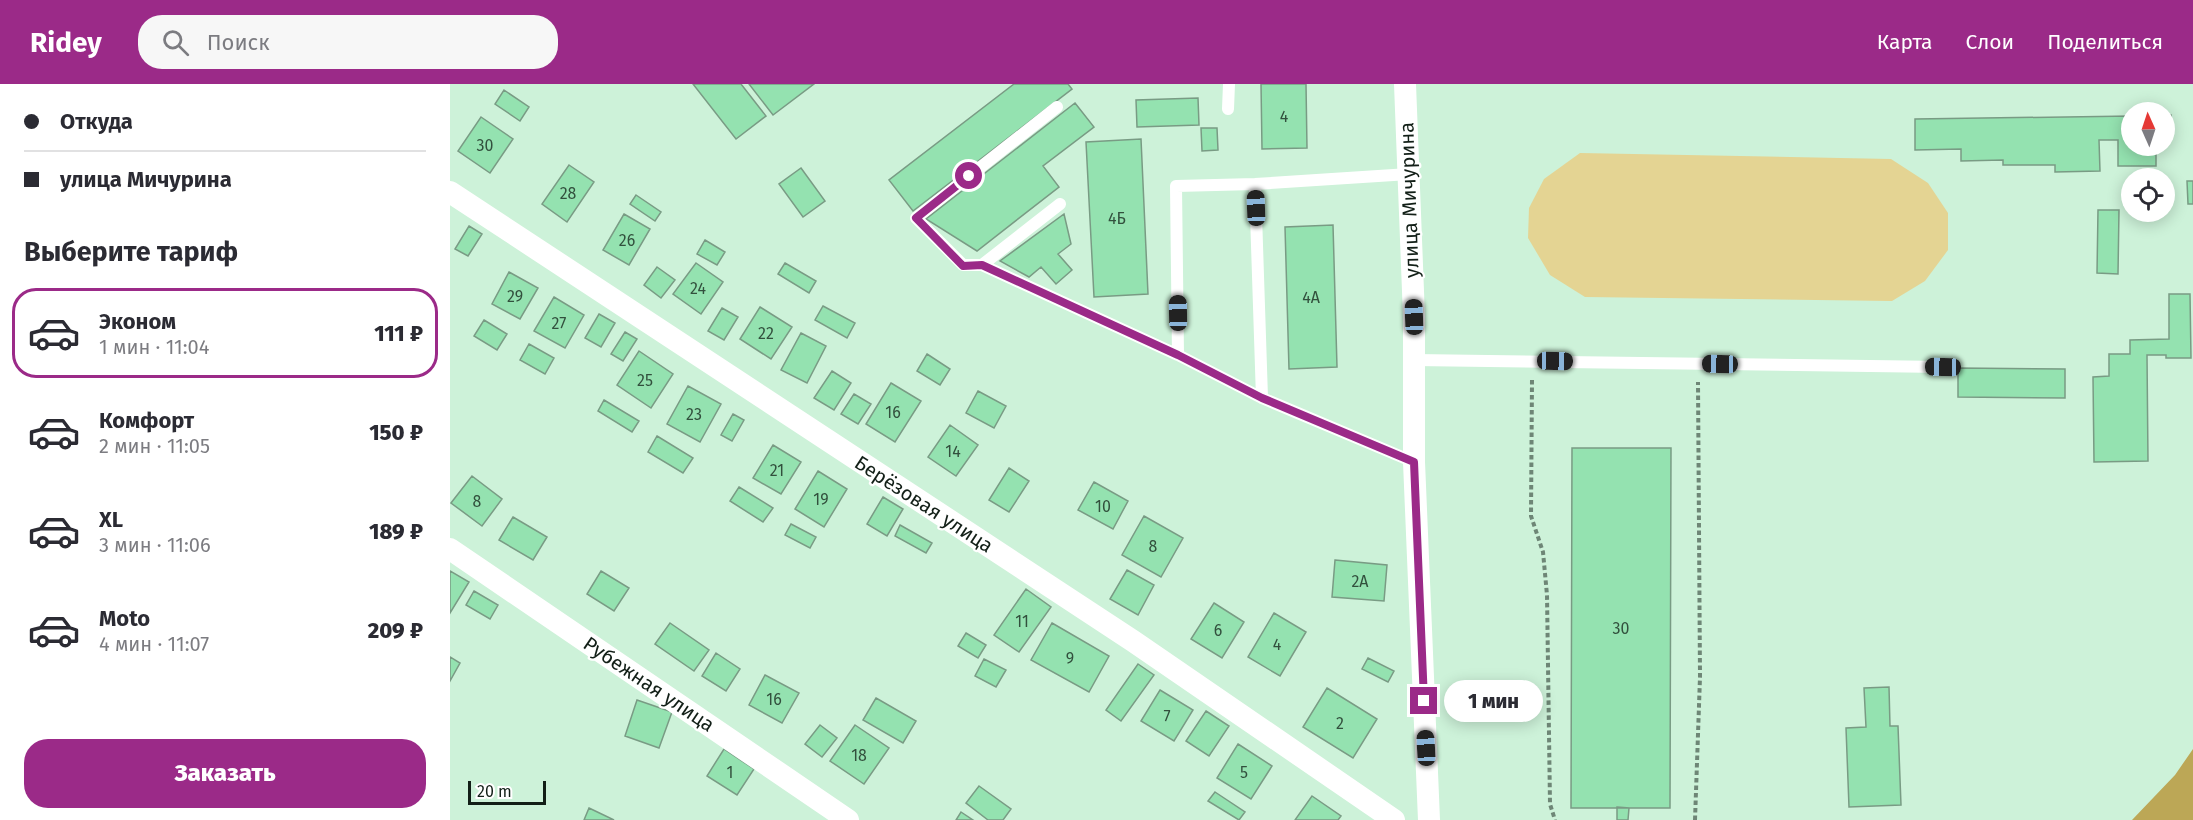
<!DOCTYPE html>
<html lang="ru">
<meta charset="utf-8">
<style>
:root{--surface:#fff;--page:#f7f7f7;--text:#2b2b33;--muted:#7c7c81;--line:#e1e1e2;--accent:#9b2a88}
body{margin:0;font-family:"Fira Sans",sans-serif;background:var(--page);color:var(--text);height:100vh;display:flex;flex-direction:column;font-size:22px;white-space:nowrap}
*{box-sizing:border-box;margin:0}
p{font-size:20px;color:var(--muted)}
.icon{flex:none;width:33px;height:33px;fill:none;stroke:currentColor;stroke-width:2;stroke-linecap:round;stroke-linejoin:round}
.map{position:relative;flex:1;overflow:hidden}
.side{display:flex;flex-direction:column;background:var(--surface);width:450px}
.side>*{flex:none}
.hud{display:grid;align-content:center;height:132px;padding:0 24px;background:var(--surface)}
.needle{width:39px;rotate:357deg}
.fabs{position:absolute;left:1671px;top:18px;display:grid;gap:12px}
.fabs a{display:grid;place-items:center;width:54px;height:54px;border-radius:50%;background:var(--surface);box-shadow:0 3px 15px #0003;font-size:30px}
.scale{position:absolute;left:18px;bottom:15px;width:78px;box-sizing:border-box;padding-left:6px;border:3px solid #121f17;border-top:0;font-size:16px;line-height:21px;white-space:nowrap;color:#121f17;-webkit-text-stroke:4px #fff;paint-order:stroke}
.end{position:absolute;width:27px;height:27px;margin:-14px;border:8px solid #9b2a88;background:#fff;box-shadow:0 0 0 3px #fff}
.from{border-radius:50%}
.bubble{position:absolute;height:42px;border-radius:21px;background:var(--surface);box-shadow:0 3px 15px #0003;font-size:20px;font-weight:800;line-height:42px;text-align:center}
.car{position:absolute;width:18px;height:36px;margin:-18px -9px;border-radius:8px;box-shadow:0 0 4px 2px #0007;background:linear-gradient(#222 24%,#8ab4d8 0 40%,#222 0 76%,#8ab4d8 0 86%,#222 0)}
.hud b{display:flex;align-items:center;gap:21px;height:57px;font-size:22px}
.hud b+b{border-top:2px solid var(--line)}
.hud i{width:15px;height:15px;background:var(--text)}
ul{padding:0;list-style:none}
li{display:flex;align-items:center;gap:18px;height:90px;margin:0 12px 9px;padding:0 12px;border:3px solid transparent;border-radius:24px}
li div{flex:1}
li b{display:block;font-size:22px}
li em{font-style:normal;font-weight:800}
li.selected{border-color:var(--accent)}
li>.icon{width:54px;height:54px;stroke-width:1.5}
h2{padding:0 24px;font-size:27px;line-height:72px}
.cta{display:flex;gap:12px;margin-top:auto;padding:12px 24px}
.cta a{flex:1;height:69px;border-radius:24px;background:var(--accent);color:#fff;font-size:24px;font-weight:800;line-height:69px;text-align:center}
header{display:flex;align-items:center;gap:36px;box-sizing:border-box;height:84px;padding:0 30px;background:var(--accent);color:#fff}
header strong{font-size:28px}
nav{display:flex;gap:33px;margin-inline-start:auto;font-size:21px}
.search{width:420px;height:54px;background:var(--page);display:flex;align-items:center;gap:15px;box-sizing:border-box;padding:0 21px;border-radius:24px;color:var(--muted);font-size:22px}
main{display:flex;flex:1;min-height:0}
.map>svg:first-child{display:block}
.green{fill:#e4d493}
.forest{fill:#bca756}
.building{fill:#94e2b0;stroke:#799b84;stroke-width:1.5}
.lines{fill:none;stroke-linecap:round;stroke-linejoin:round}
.path{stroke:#6e8676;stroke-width:4;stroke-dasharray:4.5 3;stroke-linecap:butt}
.service{stroke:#fff;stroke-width:12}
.minor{stroke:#fff;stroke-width:22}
.route{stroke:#9b2a88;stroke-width:8}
.labels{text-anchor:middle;stroke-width:4.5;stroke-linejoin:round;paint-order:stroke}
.number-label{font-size:16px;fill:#32503d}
.street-label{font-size:20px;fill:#121f17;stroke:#fff}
</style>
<header>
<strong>Ridey</strong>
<div class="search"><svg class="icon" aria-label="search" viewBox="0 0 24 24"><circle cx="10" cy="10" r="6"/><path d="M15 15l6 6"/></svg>Поиск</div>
<nav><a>Карта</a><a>Слои</a><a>Поделиться</a></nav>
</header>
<main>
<section class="side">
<div class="hud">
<b><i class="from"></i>Откуда</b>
<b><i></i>улица Мичурина</b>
</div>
<h2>Выберите тариф</h2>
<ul>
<li class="selected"><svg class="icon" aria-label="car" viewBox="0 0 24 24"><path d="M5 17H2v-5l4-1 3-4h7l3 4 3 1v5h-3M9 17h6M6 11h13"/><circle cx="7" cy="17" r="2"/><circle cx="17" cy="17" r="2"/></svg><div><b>Эконом</b><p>1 мин · 11:04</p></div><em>111 ₽</em></li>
<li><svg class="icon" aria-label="car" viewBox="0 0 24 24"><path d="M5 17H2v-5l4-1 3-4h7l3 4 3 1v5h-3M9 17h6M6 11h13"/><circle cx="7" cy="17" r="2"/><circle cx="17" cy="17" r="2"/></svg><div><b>Комфорт</b><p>2 мин · 11:05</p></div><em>150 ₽</em></li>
<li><svg class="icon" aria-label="car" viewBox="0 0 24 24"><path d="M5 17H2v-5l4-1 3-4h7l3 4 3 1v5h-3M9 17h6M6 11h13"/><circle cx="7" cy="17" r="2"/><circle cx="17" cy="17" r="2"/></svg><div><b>XL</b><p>3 мин · 11:06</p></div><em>189 ₽</em></li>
<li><svg class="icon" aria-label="car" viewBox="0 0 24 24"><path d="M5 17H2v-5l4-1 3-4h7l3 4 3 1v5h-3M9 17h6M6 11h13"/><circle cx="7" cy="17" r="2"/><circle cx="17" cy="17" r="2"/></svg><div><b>Moto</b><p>4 мин · 11:07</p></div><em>209 ₽</em></li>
</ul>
<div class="cta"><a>Заказать</a></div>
</section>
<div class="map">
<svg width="1743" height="736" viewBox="0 0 1743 736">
<rect width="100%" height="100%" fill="#cdf2d9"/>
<!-- green -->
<path class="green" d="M1130,69L1441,75L1478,99L1498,129V166L1475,197L1442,217L1135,213L1100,191L1078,154L1079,124L1094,95Z"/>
<!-- forest -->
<path class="forest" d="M1743,665V736H1682L1725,691Z"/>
<!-- building -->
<path class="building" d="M243,0H291L316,32L286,55Z
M299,0H364L323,31Z
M564,0H618L622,5L463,127L439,96Z
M811,0H856L857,64L812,65Z
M54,6L79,23L70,37L45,20Z
M748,14L749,41L687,43L686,16Z
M625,19L644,43L593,82L609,103L527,167L476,135Z
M1714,31H1721V56H1714Z
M1682,32V62H1706V82H1668V56H1649L1650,87L1605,88V81H1553V76L1511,77V65L1465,66V35Z
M31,33L63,55L40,89L8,67Z
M751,44H767L768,66L752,67Z
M691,55L698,210L644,213L636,58Z
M119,81L144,98L117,138L92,120Z
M351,84L375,117L353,133L329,100Z
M1737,97H1743V120H1738Z
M186,111L211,128L205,137L180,120Z
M1648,126H1669L1668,190L1647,189Z
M174,130L200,145L179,181L153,166Z
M614,130L621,160L608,170L622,186L606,200L591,183L579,193L550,177Z
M883,141L887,283L839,285L835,143Z
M19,142L32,150L18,172L5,165Z
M255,156L275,168L267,181L247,170Z
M246,179L273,198L251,230L223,210Z
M335,179L366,197L359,209L328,190Z
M207,183L225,196L211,214L194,201Z
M59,188L88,204L70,235L42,220Z
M1719,210H1740L1741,274H1716V271H1697L1698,377L1644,378L1643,293L1659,292V270H1680V256L1719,255Z
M104,213L134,231L115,264L84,247Z
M373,222L405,239L397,254L365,236Z
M310,223L342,243L321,275L290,255Z
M272,224L288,233L274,256L258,247Z
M149,230L165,239L151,263L135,254Z
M34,236L57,250L47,266L24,252Z
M175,248L187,255L173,277L161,270Z
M351,249L376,262L357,299L331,286Z
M79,260L104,274L95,290L70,276Z
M189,267L223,290L201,324L167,301Z
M477,270L500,285L490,301L467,287Z
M1508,284L1615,285V314L1508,313Z
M382,287L401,299L384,326L364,314Z
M441,299L471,317L445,358L416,340Z
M238,302L271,320L250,358L217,340Z
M528,307L556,322L544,344L516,329Z
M404,310L421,320L408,340L391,330Z
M154,316L189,337L182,348L148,327Z
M283,330L294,336L282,357L271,351Z
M500,341L528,361L506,392L478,373Z
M207,352L243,374L233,389L198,368Z
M323,361L351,378L331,410L303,394Z
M1122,364H1221L1220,724H1121Z
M559,384L579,397L559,428L539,416Z
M368,387L397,405L374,443L345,425Z
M22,392L52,415L32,442L1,419Z
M644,398L678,417L663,445L628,426Z
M289,403L323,424L313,438L280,417Z
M433,413L453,425L437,452L417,440Z
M694,432L733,454L711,493L672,471Z
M63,433L97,453L83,476L49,456Z
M341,440L366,453L360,464L335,451Z
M450,441L482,459L476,469L445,452Z
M885,476L937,481L934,517L882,513Z
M677,486L704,501L688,531L660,515Z
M0,487L19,498L0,529Z
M151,487L179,504L164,527L137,510Z
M576,505L601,523L569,568L544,551Z
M24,507L48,521L40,535L16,521Z
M764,519L794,538L772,574L741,555Z
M824,529L856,548L830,592L798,573Z
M220,539L259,566L244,587L205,560Z
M602,539L659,572L639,608L581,576Z
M516,549L536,561L528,574L508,562Z
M266,569L290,585L276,607L252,592Z
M0,573L10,579L0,597Z
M918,574L944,587L938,598L912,585Z
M534,575L556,586L546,603L525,592Z
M688,580L704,591L671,637L656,626Z
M315,591L349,609L332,639L299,621Z
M1439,603L1440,642H1448L1451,721L1399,723L1396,644L1416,643L1414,604Z
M877,604L927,635L903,674L853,643Z
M710,606L743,626L724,657L691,637Z
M426,614L466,637L453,659L413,636Z
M187,616L222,628L209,664L175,652Z
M756,627L779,642L759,672L736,657Z
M370,641L387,654L372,673L355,660Z
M405,641L439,664L414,700L380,677Z
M788,660L822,682L801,715L767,694Z
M274,665L304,685L287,711L257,692Z
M529,702L561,725L553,736H538L516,719Z
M765,708L795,728L789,736L758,717Z
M862,712L891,732L888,736H845Z
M1167,723L1179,724L1178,736H1167Z
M139,724L164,736H134Z
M511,728L523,736H506Z"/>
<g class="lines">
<!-- path -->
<path class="path" d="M1082,296L1081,432L1093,468L1097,511L1100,720L1105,736
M1245,736L1250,593L1248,298"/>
<!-- service -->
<path class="service" d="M607,23L466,134L513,181H532L728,271L812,314L964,378
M778,25L779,0
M805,100L812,314
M532,181L610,120
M728,271L726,102L805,100L959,90
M964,276L1493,283"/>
<!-- minor -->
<path class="minor" d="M955,0L964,233V378L979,736
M0,108L683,557L944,736
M0,465L398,736"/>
</g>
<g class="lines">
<!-- route -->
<path class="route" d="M519,92L466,134L513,182L532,181L728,271L812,314L964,378L974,617"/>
</g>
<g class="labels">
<!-- number labels -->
<g class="number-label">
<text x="834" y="38">4</text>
<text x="35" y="67">30</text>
<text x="118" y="115">28</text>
<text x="667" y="140">4Б</text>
<text x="177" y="162">26</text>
<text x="248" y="210">24</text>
<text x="65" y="218">29</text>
<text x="861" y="219">4А</text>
<text x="109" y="245">27</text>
<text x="316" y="255">22</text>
<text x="195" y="302">25</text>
<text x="443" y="334">16</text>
<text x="244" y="336">23</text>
<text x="503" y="373">14</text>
<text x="327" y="392">21</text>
<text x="371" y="421">19</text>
<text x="27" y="423">8</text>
<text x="653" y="428">10</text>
<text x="703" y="468">8</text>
<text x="910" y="503">2А</text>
<text x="572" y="543">11</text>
<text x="1171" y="550">30</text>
<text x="768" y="552">6</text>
<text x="827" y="566">4</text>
<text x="620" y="580">9</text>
<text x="324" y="621">16</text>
<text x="717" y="638">7</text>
<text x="890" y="645">2</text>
<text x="409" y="677">18</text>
<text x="280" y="694">1</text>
<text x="794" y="694">5</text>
</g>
<!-- street labels -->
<g class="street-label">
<text transform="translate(959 116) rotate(-92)" y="7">улица Мичурина</text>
<text transform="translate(474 420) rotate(33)" y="7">Берёзовая улица</text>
<text transform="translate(199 600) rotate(34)" y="7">Рубежная улица</text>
</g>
</g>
</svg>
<div class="fabs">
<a><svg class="needle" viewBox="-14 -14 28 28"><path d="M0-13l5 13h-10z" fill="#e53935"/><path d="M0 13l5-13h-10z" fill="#7c7c81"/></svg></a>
<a><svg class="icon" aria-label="locate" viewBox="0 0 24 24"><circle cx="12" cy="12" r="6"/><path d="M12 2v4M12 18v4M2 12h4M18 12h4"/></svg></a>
</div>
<div class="scale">20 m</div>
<i class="end from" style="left:519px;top:92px"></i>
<i class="end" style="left:974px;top:617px"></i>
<div class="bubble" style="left:994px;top:596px;width:99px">1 мин</div>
<i class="car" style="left:806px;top:124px;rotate:358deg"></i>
<i class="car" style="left:728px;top:229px;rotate:359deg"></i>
<i class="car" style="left:964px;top:233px;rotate:358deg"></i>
<i class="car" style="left:1105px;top:277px;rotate:91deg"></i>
<i class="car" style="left:1270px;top:280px;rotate:271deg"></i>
<i class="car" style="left:1493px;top:283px;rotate:271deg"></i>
<i class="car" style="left:976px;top:664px;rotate:357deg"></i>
</div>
</main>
